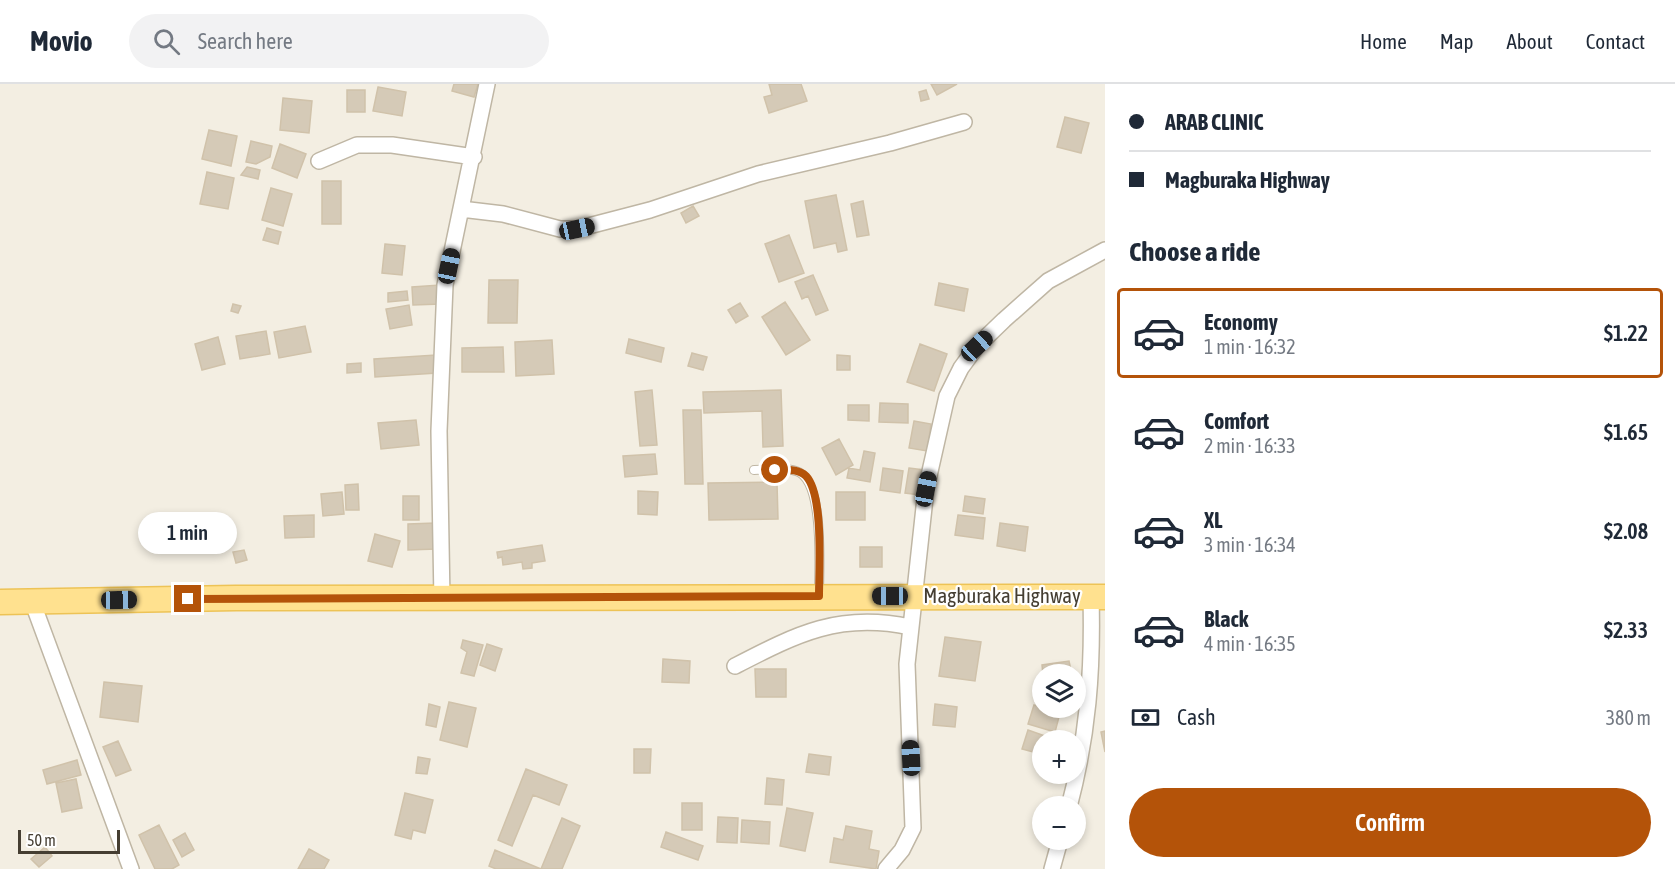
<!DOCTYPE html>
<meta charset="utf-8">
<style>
:root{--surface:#fff;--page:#f2f2f3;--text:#1f2937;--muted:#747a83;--line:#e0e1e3;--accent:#b45309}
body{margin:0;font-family:"Asap Condensed",sans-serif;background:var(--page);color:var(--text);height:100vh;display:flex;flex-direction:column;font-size:22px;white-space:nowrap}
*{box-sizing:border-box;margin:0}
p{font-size:20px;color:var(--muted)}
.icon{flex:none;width:33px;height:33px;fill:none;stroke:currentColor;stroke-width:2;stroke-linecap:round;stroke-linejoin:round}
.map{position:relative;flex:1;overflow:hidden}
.panel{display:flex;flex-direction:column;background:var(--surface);width:570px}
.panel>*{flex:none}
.banner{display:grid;align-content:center;height:132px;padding:0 24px;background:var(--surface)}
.controls{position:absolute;left:1032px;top:580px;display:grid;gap:12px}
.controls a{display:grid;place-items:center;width:54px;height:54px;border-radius:50%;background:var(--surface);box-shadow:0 3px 9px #0003;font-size:30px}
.scale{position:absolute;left:18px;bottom:15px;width:102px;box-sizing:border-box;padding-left:6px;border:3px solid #453e32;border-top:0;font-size:16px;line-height:21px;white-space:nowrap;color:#453e32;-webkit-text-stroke:4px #fff;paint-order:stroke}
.end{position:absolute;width:27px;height:27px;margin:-14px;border:8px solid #b45309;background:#fff;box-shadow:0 0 0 3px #fff}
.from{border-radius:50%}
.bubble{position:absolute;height:42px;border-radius:21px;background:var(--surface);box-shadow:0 3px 9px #0003;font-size:20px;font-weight:600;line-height:42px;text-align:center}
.car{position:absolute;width:18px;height:36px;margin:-18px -9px;border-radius:8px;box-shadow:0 0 4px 2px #0007;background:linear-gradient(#222 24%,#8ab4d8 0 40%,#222 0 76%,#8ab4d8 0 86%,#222 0)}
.banner b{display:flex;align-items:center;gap:21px;height:57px;font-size:22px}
.banner b+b{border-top:2px solid var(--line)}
.banner i{width:15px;height:15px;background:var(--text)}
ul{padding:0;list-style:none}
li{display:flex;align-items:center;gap:18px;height:90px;margin:0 12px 9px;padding:0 12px;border:3px solid transparent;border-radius:6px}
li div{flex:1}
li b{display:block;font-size:22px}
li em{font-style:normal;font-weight:600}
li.on{border-color:var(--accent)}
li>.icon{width:54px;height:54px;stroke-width:1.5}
h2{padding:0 24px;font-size:27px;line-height:72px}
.pay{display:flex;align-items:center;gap:15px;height:66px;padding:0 24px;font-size:22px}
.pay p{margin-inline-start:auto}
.button{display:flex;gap:12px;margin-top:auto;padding:12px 24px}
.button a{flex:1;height:69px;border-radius:36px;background:var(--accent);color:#fff;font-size:24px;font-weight:600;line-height:69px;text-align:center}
header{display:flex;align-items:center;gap:36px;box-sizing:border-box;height:84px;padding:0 30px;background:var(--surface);border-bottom:2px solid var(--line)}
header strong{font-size:28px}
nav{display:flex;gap:33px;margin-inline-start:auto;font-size:21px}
.search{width:420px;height:54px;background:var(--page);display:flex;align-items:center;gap:15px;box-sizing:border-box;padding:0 21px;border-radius:33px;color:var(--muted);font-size:22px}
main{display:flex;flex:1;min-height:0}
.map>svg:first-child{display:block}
.building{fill:#d5cab7;stroke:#d0c2aa;stroke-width:1.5}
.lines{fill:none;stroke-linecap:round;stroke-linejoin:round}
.lane-casing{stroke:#bfb6a4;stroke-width:10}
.street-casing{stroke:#bfb6a4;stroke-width:18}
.primary-casing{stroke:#edc356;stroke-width:27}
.lane{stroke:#fff;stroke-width:8}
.street{stroke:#fff;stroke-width:15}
.primary{stroke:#ffe18f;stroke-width:24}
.route{stroke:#b45309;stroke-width:8}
.labels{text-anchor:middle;stroke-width:4.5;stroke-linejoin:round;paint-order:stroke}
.street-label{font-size:21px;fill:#453e32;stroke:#fff}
</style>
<header>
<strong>Movio</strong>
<div class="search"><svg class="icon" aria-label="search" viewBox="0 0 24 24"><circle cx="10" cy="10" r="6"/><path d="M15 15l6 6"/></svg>Search here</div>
<nav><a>Home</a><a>Map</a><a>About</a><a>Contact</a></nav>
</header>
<main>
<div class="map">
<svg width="1105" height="785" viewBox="0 0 1105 785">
<rect width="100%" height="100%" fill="#f3eee2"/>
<!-- building -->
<path class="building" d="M454,0H478L474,13L452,7Z
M769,0H801L807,17L769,29L764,13L772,11Z
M931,0H957L937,11Z
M378,3L406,8L402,32L373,27Z
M347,6H365V28H347Z
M926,6L929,15L921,17L919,8Z
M283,14L312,17L309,49L280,46Z
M1065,33L1089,39L1081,69L1057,63Z
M209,46L237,52L231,82L202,75Z
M251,57L272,62L270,73L256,80L246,78Z
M280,60L306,70L297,94L272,84Z
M247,83L260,86L258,95L241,91Z
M207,88L234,94L228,125L200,120Z
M322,97H341V140H322Z
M271,104L292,110L283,142L262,136Z
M836,111L847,166L838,168L836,159L814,164L805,117Z
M863,117L869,151L857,153L851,120Z
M693,122L699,132L686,139L681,129Z
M267,144L281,148L278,160L263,156Z
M789,151L804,189L779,198L765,160Z
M385,160L405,162L402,191L382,189Z
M813,191L828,226L816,231L808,212L802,215L795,198Z
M489,196H518L517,239H488Z
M939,199L968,205L964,227L935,221Z
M440,201L441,220L413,221L412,203Z
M407,207L408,216L388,218V209Z
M785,218L810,256L786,271L762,233Z
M740,219L748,232L736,239L728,226Z
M233,220L241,222L238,229L231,227Z
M409,221L412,241L390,245L386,225Z
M305,242L311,268L279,274L274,248Z
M266,247L270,270L240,275L236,252Z
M218,253L225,280L202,286L195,260Z
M629,255L664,264L661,278L626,269Z
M552,256L554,290L516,292L515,258Z
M920,260L947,270L934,307L907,298Z
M503,263L504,288H462V264Z
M692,269L707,273L703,286L688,282Z
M436,271L437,289L375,293L374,275Z
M837,271L850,272V286H837Z
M361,279V288L347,289V280Z
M652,306L657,361L640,362L635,308Z
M781,306L783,362L763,363L762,327L704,329L703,308Z
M880,319L908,320V339L879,338Z
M848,321H869V337L848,336Z
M683,326H701L703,400H685Z
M416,336L419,361L381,365L378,339Z
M914,337L931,340L927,367L909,364Z
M839,355L853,381L836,391L822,364Z
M864,367L875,369L870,398L847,394L849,384L860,386Z
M655,370L657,390L625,393L623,372Z
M883,384L903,387L900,409L880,406Z
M909,384L924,386L920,411L905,409Z
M777,398L778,435L709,436L708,399Z
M358,400L359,426H346L345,401Z
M638,407L658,408L657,431L638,430Z
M342,408L344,430L323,432L321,410Z
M836,408H865V436H836Z
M403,412H419V436H403Z
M965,412L985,415L983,430L963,427Z
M314,431V453L285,454L284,432Z
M958,431L985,434L983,455L955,451Z
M435,439L436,465L408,466V440Z
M1000,439L1028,443L1025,467L997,462Z
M375,450L400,457L392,483L368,477Z
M542,461L545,477L532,479V484L523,485L522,478L503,481L502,473L498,474L497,468Z
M860,463H882V483H860Z
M244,466L247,476L236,479L233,468Z
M945,553L981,558L975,597L939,592Z
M463,556L483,561L474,592L461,589L467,568L461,564Z
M487,560L502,565L495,587L480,581Z
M663,575L690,577L689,599L662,598Z
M1069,577L1072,591H1043L1042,581Z
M755,585H786V613H756Z
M104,598L142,602L138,638L100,633Z
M449,618L476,624L467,663L440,656Z
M429,620L440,623L436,643L426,641Z
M935,620L957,623L955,643L933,641Z
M1034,621L1060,629L1055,648L1028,640Z
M1049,624H1068V628Z
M1028,646L1045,652L1041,670L1022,665Z
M1105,647V668L1101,648Z
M118,657L131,686L116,692L103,663Z
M634,665H651L650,689H634Z
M809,670L831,673L829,691L806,688Z
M418,673L430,675L427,690L416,689Z
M77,676L81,691L47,700L43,686Z
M526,685L567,701L559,721L533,711L512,762L498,756Z
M767,694L784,696L782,721L765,720Z
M76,695L82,724L62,728L56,699Z
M405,709L433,716L425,749L413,746L411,755L395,751Z
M682,719H702V746H682Z
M787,724L813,729L805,767L780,762Z
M718,733L738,734L737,759L717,758Z
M562,734L580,742L562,785H496L489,782L495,766L541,785Z
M742,736L770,738L769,760L741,758Z
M159,741L179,781L172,785H155L139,751Z
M846,742L872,747L869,765L879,767L876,785L830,778L834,754L843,756Z
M666,748L703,762L698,776L661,763Z
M185,749L194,766L182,773L173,756Z
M45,763L52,772L39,783L31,775Z
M309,765L329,776L324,785H298Z"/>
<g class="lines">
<defs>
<path id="lane" d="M754,386C767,386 784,383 796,387C825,395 819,485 819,510"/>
<path id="street" d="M319,77L357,61H392L474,73
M461,125L503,130L560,145H577L650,126L758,90L890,59L964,38
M442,516L439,347L445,201L487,0
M32,517L131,785
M735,582C797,550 839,528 910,543
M1069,723C1088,651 1093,587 1091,513
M886,785L902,766L913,744L907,580L926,405L947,312L961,284L977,262L1004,236L1048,197L1105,166
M1052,785L1060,756"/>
<path id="primary" d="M0,518L236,514L1105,513"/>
</defs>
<!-- lane casing -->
<use href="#lane" class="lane-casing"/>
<!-- street casing -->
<use href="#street" class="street-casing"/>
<!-- primary casing -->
<use href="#primary" class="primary-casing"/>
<!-- lane -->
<use href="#lane" class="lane"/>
<!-- street -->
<use href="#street" class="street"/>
<!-- primary -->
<use href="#primary" class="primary"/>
</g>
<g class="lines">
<!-- route -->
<path class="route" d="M188,515L819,512C819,486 824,411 806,392C798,384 785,386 775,386"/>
</g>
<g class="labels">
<!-- street labels -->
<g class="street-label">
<text x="1002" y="519">Magburaka Highway</text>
</g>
</g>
</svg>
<div class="controls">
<a><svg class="icon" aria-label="layers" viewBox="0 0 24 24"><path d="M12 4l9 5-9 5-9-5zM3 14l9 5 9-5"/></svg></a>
<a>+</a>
<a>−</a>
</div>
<div class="scale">50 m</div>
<i class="end from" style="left:775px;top:386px"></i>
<i class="end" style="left:188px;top:515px"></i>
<div class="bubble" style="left:138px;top:428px;width:99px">1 min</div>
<i class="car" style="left:577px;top:145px;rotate:78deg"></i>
<i class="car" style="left:449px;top:182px;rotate:12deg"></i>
<i class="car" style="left:977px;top:262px;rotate:47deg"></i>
<i class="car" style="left:926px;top:405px;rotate:11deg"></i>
<i class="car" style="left:890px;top:512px;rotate:270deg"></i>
<i class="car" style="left:119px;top:516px;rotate:89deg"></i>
<i class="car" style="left:911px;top:674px;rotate:357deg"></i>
</div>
<section class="panel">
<div class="banner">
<b><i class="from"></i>ARAB CLINIC</b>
<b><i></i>Magburaka Highway</b>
</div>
<h2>Choose a ride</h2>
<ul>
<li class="on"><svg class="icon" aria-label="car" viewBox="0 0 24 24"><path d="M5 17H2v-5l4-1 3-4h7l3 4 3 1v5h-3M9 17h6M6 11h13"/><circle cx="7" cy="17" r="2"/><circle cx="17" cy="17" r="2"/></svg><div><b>Economy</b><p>1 min · 16:32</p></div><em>$1.22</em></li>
<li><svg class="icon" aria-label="car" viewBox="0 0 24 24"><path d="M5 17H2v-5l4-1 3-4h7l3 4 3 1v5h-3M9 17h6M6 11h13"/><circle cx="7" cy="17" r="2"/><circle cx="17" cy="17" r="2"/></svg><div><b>Comfort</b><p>2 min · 16:33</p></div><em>$1.65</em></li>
<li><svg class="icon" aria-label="car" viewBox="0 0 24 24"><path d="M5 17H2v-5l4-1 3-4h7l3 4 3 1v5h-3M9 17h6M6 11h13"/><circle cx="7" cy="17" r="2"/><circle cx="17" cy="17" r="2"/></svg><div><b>XL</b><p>3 min · 16:34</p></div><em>$2.08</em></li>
<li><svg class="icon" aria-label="car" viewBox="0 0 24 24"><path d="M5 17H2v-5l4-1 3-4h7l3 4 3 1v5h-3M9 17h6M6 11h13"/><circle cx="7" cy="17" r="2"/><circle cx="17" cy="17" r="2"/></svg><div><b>Black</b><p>4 min · 16:35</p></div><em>$2.33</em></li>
</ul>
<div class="pay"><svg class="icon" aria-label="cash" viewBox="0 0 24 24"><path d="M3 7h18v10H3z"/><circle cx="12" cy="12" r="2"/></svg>Cash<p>380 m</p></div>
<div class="button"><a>Confirm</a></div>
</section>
</main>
